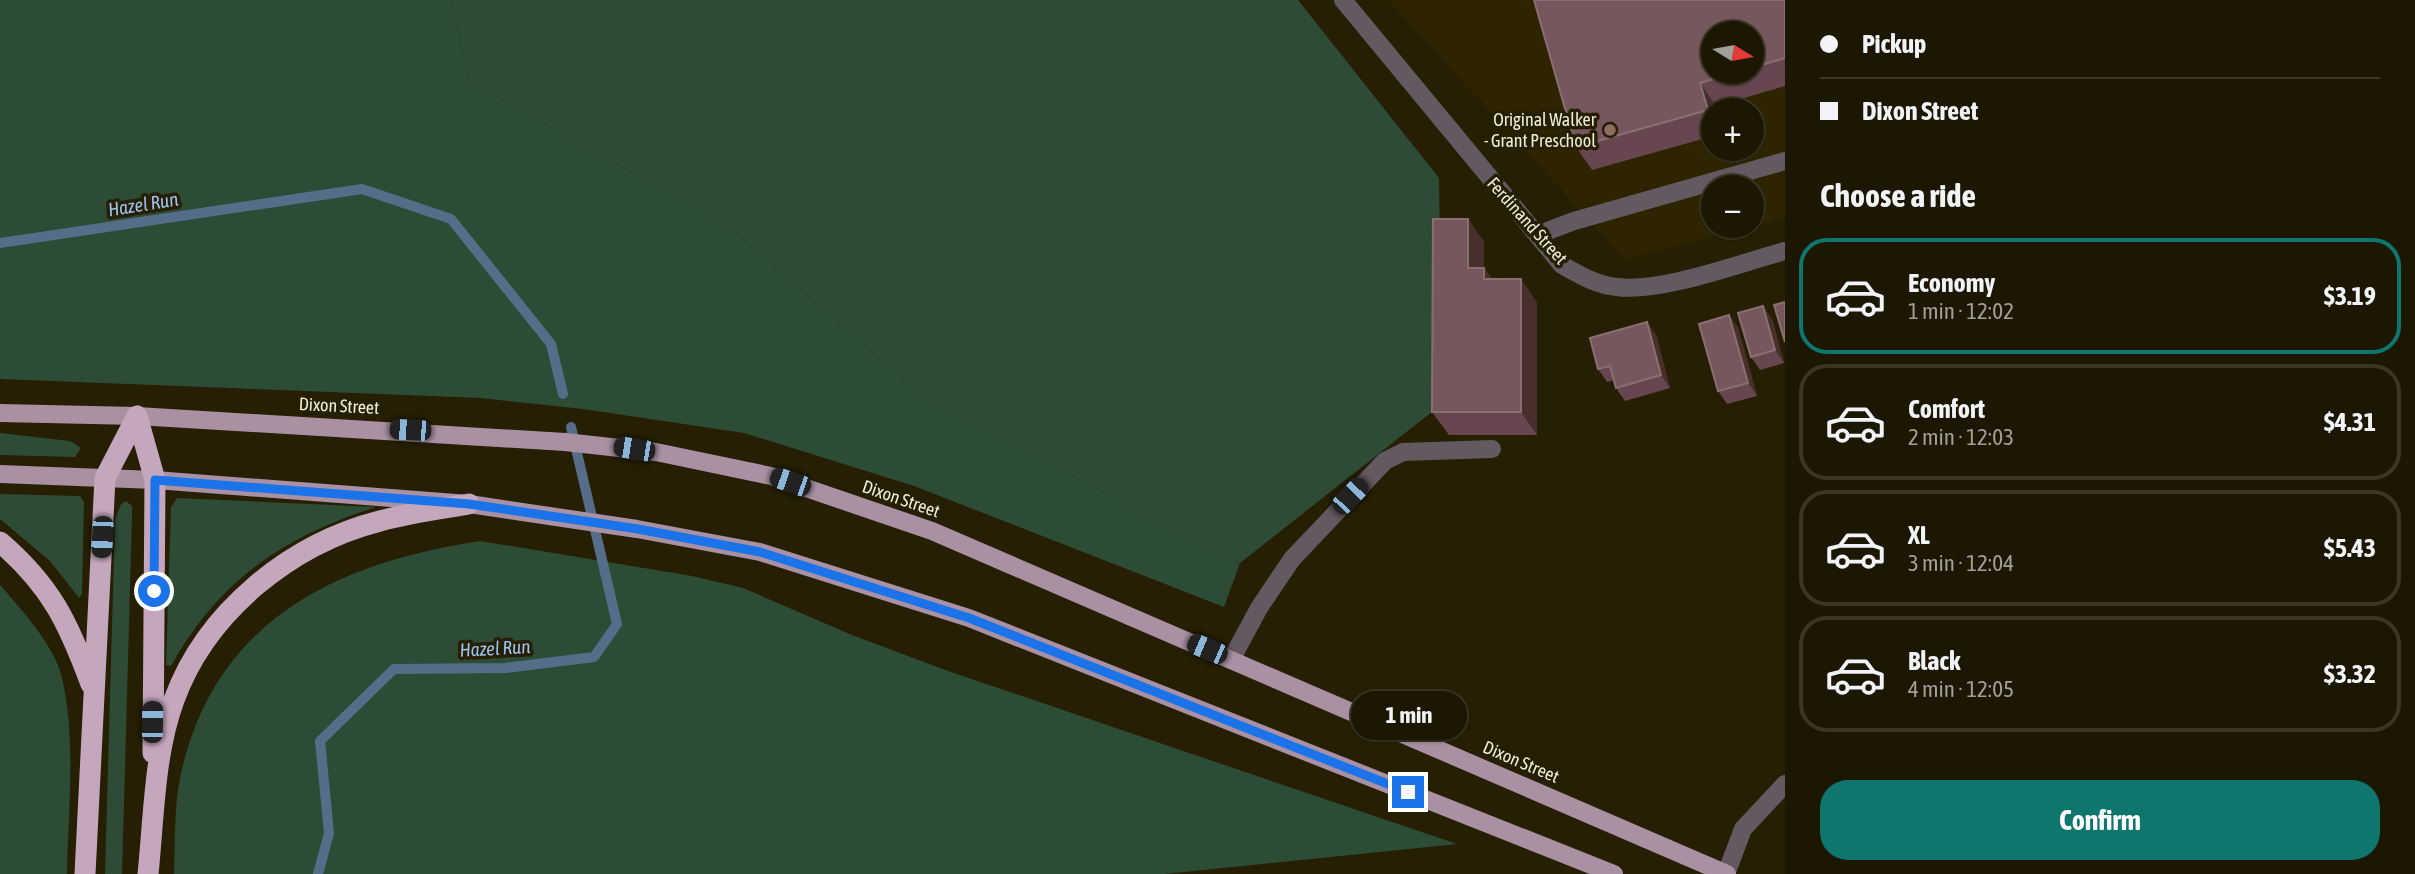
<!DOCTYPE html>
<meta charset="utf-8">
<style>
:root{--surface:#1c1702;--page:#292411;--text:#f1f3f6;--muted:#a09f99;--line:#3a3624;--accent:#0f766e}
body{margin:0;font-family:"Asap Condensed",sans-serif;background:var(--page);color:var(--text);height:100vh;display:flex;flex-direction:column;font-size:26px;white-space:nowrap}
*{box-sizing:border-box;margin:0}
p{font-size:23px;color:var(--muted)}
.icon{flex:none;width:38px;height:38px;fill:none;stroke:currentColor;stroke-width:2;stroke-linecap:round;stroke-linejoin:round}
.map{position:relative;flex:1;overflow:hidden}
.side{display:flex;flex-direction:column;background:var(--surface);width:630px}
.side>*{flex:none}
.hud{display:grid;align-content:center;height:154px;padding:0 35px;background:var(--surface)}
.needle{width:46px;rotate:101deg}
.fabs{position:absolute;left:1701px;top:21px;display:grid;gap:14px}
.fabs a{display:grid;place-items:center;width:63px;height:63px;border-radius:50%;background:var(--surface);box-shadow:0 2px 5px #0004,0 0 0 2px var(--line);font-size:35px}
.end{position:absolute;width:32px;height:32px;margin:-16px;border:9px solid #1a73e8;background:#fff;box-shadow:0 0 0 4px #fff}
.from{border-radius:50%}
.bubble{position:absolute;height:49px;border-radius:24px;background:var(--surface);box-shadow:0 2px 5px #0004,0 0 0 2px var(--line);font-size:23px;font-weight:700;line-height:49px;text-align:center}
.car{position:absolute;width:21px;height:42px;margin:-21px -10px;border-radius:9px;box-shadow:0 0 5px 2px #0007;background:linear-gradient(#222 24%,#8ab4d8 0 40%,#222 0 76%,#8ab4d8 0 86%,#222 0)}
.hud b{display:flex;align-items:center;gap:24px;height:66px;font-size:26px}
.hud b+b{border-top:2px solid var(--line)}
.hud i{width:18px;height:18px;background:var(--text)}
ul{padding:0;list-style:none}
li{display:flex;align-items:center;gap:21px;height:116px;margin:0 14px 10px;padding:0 21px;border:4px solid var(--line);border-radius:28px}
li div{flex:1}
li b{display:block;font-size:26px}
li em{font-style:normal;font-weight:700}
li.active{border-color:var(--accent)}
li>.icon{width:63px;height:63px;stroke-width:1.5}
h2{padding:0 35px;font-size:32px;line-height:84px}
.cta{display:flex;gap:14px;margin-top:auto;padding:14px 35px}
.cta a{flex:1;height:80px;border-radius:28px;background:var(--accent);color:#fff;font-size:28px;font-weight:700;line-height:80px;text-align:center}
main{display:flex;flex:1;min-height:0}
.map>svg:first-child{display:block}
.built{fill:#2e2500;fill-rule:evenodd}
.green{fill:#2e4b36}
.forest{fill:#2d4c36}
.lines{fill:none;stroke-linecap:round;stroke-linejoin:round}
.stream{stroke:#566d8a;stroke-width:10}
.minor{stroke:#645861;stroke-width:18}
.major{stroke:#a991a3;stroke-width:18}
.highway{stroke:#c5a7bd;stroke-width:21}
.wall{fill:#674650;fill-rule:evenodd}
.shaded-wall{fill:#472f2b}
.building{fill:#76575e;stroke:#896f72;stroke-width:2}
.route{stroke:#1a73e8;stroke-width:9}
.education-dot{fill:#8d6e63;stroke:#261f03;stroke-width:2.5}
.labels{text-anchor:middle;stroke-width:7;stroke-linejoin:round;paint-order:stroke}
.poi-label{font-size:18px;fill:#f0ecdb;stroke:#261f03;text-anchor:end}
.street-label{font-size:18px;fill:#f0ecdb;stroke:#261f03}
.water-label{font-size:19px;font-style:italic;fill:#9cc3f5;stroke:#261f03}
</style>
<main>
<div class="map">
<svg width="1785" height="874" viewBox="0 0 1785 874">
<rect width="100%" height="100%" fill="#261f03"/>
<!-- built -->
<path class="built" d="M1388,0H1785V218L1625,260ZM1713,33H1752V72H1713ZM1713,110H1752V149H1713ZM1713,187H1752V226H1713Z"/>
<!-- green -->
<path class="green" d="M451,0H1298L1439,178L1442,404L1240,563L928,401L729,227L469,81Z
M0,433L70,441L81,448L75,457L0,455Z
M0,494L80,496L84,502L82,594L79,598L50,561L0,519Z
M177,498L376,507C283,537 219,580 171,666L166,665L171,507Z
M126,501L132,506V516L122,874H105L115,520L121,504Z"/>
<!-- forest -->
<path class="forest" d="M0,0H451L469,81L729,227L928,401L1240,563L1224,607L914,486L744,433L583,409L481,398L0,379Z
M480,541L692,576L743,588L852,635L948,671L1457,844L1164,874H174C175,843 174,809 180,778C213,621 335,563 480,541Z
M0,585C21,609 52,643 61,674C77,737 68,809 67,874H0Z"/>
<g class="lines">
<!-- stream -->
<path class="stream" d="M0,243L362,189L451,219L551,344L563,394
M318,874L329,833L320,741L394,669L505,668L594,657L617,624L571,427"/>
<!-- minor -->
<path class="minor" d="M1343,0L1562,265C1580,275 1596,285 1617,287C1661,293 1740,263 1785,251
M1537,235L1574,221L1785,161
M1231,660L1259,608L1292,559L1385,461L1403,452L1492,449
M1726,874L1743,829L1785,784"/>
<!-- major -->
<path class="major" d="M0,413L137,416L565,442L656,452L771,476L932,531L1727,874
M0,474L155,480L469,504L637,529L760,552L969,618L1614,874"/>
<!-- highway -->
<path class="highway" d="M137,416L155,480L153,753
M0,542C51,586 68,622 91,684
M85,874L105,478L137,416
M148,874C154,817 154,754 174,700C206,612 290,544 380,521C409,513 440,509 469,504"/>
</g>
<!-- wall -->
<path class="wall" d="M1785,0V86L1716,106L1717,110H1713V136L1592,170L1576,147ZM1752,33V72H1713Z
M1468,219L1484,242V268L1492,279L1537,302V435H1449L1432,412Z
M1729,315L1738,328L1757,396L1727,404L1718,391Z
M1772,319L1784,363L1760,370L1751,357Z
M1647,322L1656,335L1670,388L1625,401L1616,388L1614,380L1607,382L1598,369Z"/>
<!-- shaded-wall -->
<path class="shaded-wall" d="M1700,83L1716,106L1717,110H1713V118L1708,110Z
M1468,219L1484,242V268L1500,291L1468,268Z
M1521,279L1537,302V435L1521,412Z
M1763,306L1772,319L1784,363L1775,350Z
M1729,315L1738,328L1757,396L1748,383Z
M1647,322L1656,335L1670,388L1661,375Z"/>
<!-- building -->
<path class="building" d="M1534,0H1785V58L1752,68V33H1713V72H1738L1700,83L1708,110L1576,147Z
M1433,219H1468V268H1484V279H1521V412H1432Z
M1785,302V342L1774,305Z
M1763,306L1775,350L1751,357L1738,313Z
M1729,315L1748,383L1718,391L1699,324Z
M1647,322L1661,375L1616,388L1610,366L1598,369L1590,338Z"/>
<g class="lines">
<!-- route -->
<path class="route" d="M154,591L155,480L469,504L638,529L760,552L969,618L1408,792"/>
</g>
<!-- markers -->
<circle class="education-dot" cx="1610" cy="130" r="7"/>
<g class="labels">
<!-- poi labels -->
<g class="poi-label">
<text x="1596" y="126">Original Walker<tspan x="1596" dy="21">- Grant Preschool</tspan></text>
</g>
<!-- street labels -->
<g class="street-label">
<text transform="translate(1527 221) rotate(48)" y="6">Ferdinand Street</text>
<text transform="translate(339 406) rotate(3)" y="6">Dixon Street</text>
<text transform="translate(901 499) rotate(19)" y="6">Dixon Street</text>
<text transform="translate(1521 762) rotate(23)" y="6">Dixon Street</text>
</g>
<!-- water labels -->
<g class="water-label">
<text transform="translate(143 204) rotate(-9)" y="7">Hazel Run</text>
<text transform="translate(495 648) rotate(-3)" y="7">Hazel Run</text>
</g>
</g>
</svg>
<div class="fabs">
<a><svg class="needle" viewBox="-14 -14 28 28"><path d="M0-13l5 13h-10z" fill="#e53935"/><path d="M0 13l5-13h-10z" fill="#a09f99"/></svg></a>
<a>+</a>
<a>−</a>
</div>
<i class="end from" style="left:154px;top:591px"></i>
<i class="end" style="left:1408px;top:792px"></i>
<div class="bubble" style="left:1351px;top:691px;width:116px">1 min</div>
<i class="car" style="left:410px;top:430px;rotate:273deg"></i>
<i class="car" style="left:634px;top:449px;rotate:279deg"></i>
<i class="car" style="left:790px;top:482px;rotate:289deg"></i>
<i class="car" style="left:1350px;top:496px;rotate:44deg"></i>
<i class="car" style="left:102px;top:537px;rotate:183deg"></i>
<i class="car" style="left:1207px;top:649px;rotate:293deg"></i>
<i class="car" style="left:152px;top:722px;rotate:1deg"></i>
</div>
<section class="side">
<div class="hud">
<b><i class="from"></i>Pickup</b>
<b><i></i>Dixon Street</b>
</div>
<h2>Choose a ride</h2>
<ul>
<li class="active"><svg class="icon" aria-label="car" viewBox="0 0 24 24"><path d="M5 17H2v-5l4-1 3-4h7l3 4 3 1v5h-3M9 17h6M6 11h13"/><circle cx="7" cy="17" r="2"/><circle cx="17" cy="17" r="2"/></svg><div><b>Economy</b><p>1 min · 12:02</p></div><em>$3.19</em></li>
<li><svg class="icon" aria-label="car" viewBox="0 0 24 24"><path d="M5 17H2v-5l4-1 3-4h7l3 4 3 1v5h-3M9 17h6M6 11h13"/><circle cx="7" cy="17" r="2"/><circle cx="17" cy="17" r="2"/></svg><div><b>Comfort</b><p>2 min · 12:03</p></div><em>$4.31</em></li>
<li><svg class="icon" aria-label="car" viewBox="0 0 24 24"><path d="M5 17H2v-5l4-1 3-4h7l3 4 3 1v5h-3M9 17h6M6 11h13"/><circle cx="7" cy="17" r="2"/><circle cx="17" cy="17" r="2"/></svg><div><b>XL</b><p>3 min · 12:04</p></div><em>$5.43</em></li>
<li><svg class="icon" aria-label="car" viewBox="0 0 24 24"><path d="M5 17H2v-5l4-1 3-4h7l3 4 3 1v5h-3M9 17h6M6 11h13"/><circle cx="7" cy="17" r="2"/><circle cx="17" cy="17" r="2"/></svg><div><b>Black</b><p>4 min · 12:05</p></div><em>$3.32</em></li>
</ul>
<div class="cta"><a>Confirm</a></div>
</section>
</main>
